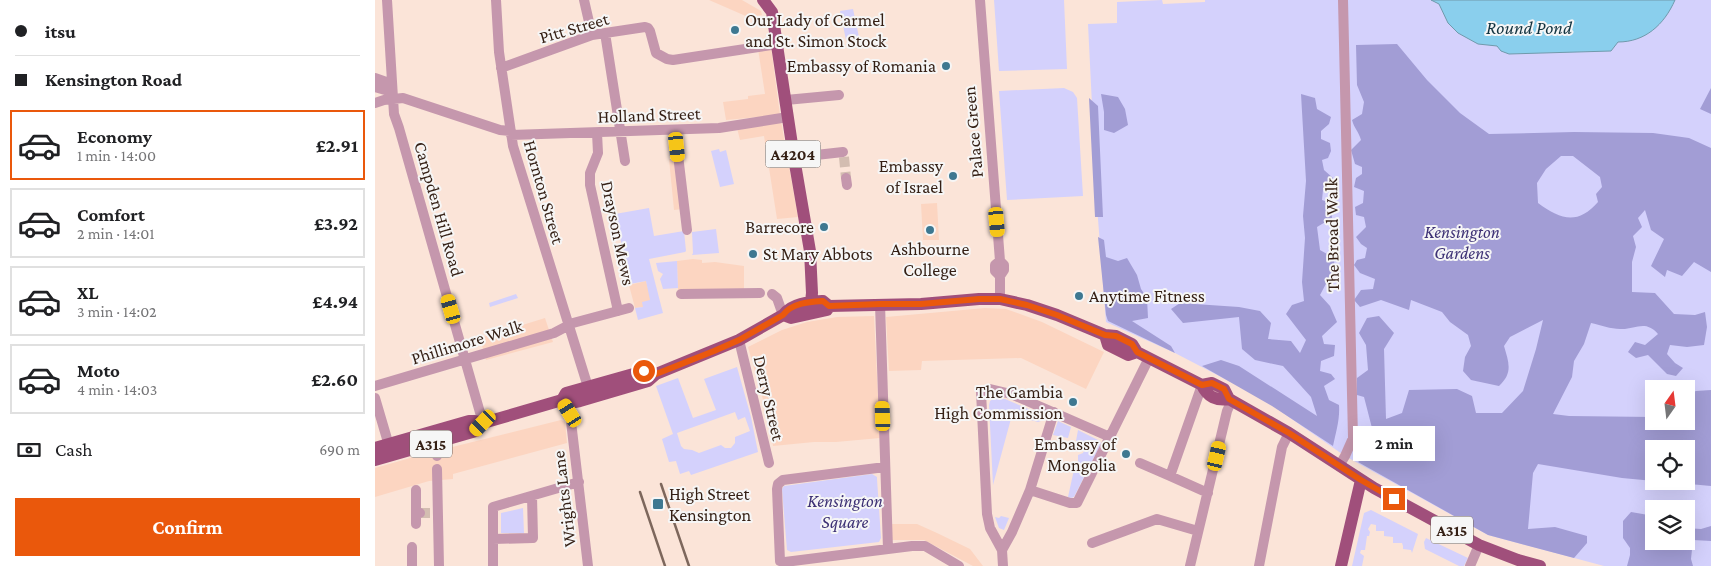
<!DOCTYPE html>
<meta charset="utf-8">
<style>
:root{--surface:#fff;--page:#f6f6f6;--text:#202124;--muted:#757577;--line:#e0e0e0;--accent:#ea580c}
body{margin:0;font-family:"Crimson Pro",serif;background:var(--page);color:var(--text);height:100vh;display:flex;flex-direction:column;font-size:19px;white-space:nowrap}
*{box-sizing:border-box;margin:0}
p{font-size:16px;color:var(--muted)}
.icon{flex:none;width:28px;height:28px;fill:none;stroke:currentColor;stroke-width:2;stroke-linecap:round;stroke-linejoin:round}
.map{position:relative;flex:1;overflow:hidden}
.drawer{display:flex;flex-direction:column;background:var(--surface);width:375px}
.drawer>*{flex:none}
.top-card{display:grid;align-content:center;height:110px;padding:0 15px;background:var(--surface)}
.needle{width:32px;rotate:14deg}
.tools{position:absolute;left:1270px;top:380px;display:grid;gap:10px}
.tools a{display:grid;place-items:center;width:50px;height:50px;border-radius:0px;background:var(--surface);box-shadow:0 5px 20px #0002;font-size:25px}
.end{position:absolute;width:22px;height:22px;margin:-11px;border:6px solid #ea580c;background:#fff;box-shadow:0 0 0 2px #fff}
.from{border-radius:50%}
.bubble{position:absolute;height:35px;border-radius:0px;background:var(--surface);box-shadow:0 5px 20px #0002;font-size:16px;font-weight:700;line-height:35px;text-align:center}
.car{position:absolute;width:15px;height:30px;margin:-15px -8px;border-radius:6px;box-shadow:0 0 4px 1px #0007;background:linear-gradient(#f5c518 24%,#345 0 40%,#f5c518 0 76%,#345 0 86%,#f5c518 0)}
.top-card b{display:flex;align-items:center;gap:18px;height:48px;font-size:19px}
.top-card b+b{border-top:1px solid var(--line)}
.top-card i{width:12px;height:12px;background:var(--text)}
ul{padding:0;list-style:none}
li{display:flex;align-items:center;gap:15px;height:70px;margin:0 10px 8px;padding:0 5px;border:2px solid var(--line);border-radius:0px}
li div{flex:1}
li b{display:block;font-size:19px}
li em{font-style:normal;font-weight:700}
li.selected{border-color:var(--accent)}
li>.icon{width:45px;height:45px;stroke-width:1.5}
.pay{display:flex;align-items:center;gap:12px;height:55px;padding:0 15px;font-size:19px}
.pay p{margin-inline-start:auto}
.action{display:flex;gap:10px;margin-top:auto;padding:10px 15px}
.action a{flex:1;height:58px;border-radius:0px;background:var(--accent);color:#fff;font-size:20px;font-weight:700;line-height:58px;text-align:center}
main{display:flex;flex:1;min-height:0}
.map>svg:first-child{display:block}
.built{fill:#fcd5c1}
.green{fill:#d4d1fc;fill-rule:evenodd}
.forest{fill:#a29dd5;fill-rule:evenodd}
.water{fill:#8acfed;stroke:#709aac}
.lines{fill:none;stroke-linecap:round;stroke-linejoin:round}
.minor-tunnel{stroke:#d3bdb1;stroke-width:10;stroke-dasharray:10 5;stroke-linecap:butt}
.minor{stroke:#c597ad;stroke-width:10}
.major{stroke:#a04f7b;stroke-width:12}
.rail{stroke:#7d675c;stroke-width:2.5}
.route{stroke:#ea580c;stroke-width:6}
.poi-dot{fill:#3e7891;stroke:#f6f6f6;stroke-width:2}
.labels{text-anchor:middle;stroke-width:4;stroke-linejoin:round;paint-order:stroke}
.shield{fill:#f6f6f6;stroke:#6e6058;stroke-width:1}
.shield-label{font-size:16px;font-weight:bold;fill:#341f14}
.poi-label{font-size:18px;fill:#341f14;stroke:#f6f6f6;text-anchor:end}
.street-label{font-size:18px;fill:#341f14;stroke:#f6f6f6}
.park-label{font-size:18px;font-style:italic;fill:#3d3175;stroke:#f6f6f6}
.water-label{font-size:19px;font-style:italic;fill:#123340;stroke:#f6f6f6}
</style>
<main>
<section class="drawer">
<div class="top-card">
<b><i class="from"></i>itsu</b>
<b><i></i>Kensington Road</b>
</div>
<ul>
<li class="selected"><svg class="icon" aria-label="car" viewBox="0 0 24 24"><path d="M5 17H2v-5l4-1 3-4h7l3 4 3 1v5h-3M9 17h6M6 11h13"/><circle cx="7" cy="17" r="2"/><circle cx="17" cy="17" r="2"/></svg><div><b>Economy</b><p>1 min · 14:00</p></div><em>£2.91</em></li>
<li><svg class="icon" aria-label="car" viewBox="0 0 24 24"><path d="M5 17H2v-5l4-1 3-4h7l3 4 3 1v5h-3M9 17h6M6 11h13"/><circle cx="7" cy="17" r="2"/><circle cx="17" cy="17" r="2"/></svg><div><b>Comfort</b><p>2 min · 14:01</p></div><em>£3.92</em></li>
<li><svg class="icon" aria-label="car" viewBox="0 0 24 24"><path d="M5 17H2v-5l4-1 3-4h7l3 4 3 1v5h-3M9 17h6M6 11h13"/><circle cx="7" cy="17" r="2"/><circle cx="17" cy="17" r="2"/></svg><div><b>XL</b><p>3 min · 14:02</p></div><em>£4.94</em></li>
<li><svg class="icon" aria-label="car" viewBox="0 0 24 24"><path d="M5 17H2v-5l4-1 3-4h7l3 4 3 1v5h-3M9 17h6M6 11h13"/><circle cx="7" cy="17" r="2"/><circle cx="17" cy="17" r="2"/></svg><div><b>Moto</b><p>4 min · 14:03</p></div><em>£2.60</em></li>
</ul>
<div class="pay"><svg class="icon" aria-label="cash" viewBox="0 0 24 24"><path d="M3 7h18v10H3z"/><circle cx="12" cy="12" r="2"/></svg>Cash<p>690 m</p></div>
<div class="action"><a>Confirm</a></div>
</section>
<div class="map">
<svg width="1336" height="566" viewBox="0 0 1336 566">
<rect width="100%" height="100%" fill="#fbe4d8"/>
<!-- built -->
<path class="built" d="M334,0H367L386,11L387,15L373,17Z
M396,47L405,115L351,120L348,102L373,99V96L390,94L383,49Z
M406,121L423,217L402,219L389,136L365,140L362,128Z
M302,158L308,209L299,210L294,159Z
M562,203L564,240H548L546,204Z
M318,259L327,260V263L340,262L369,266V289L303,291L302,261Z
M271,281L276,300L268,307L260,308L254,285Z
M610,308L631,309L667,322L729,352L711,389L646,358L547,361L546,370L514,371L511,317Z
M499,316L505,438L461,442H439L398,446L395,424L373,347L407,330L432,322L462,317Z
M170,318L178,342L111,360L105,338Z
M186,420L190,422L192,443L78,474V479L54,481L0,497V468L53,453Z
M517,524H542L562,533L595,549L608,566H598L549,540H517Z"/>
<!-- green -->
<path class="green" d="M619,0H689L692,69L624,71Z
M787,0L788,4L830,2V0H1336V566H1229L1113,535L970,456L898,406L869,389L800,353L731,322L722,206L713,24L742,23V2ZM1279,389H1311V421H1279ZM1279,449H1311V481H1279ZM1279,509H1311V541H1279Z
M478,9L484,37L471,40L465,11Z
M689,88L698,92L702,98L708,196L632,200L624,91Z
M344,149L345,152L351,150L359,184L345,187L336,151Z
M274,208L279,236L309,231L311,251L310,252L274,259L288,313L263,320L260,308L268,307L267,302L275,300L271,281L255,284L240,214Z
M341,229L344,253L317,255L318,253L317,232Z
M302,261L303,288L288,289L285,279L288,274L283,271L281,263Z
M141,294L143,298L115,307L114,303Z
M362,367L376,417L383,452L316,475L314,471L305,474L301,461L294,462L287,439L298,434L281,386L303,378L318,418L341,410L329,379ZM360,412L363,420L370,417L375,431L360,437V443L356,448H350L346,445L324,453L317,450L309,449L306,446L302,433Z
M618,399H630L668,415L666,421L663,422L637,415L618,485L614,405L615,401Z
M683,421L696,427L693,438L678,435Z
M703,430L725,441L726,444L699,497L696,498L693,497L700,465L703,462V455L708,453L710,448L709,444L701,441Z
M497,474L502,477V479L506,538L504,542L416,552L412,550L407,489L409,486Z
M148,508L149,533H126V513Z
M996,510L1043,534L1037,553L1036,550L1028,549V546L1027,543H1018V537L1009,536V531H1001V525L996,524L993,529L995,532L994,536H992L990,550H986L985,553L989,556L987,566H977L989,513Z
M626,516L634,518L629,530L624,528L620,517L624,518Z
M1051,538L1093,558L1089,566H1084L1050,549L1049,542Z"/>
<!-- forest -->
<path class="forest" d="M1022,44L1052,80L1085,113L1114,134L1199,132L1278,133L1314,138L1336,148V272L1319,262L1307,276L1292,270L1290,277L1276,266L1289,239L1276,230L1270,210L1263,218L1267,227L1258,236L1261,247L1257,262V292L1280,293L1299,314L1320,315L1330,312L1332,327L1329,345L1312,347L1295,345L1292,354L1300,363L1308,368L1301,376L1292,374L1273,355L1261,358L1253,352L1260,342L1270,345L1283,334C1270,319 1260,330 1245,329C1236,329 1225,325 1216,323L1209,344L1199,361L1197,377L1178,414L1194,416L1278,417L1279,421H1311V395L1321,391L1336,390V486L1282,481H1311V449H1279V481L1247,478L1163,464L1158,473L1153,529L1180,527L1212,536V543L1199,558L1113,535L983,462L991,455L1012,448L1015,438L997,428L989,397L982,395V378L993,370L991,345L984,333L992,318L1004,316L1019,333L1009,349L1011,419L1027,413L1034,390L1082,389L1097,396L1101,413H1127L1148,391L1161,349L1168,320L1135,337L1129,346C1134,363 1138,373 1124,386L1096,380L1088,371L1090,357L1096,346L1093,335L1075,322L1067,312L1036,300L1034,310L1006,300L985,307L979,300L986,290L998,289L1000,279L985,273L979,265L982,260L990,258L992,248L986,244L981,237L991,227L989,217L981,215L980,207L988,203L989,191L979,187L981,178L987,174V167L980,164L976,150L986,140C984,132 979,128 977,120L987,114L989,102L982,85L981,45ZM1186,156H1198L1225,177L1227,187L1221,194L1223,202C1203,225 1186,220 1163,203L1162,183L1171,169Z
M1336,88V114L1325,109Z
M726,94L743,97L750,109L753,125L739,133L729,130V112Z
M926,94L940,98L942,109L956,117L954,124L946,131V139L955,143L956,151L953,158L947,160L949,170L958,178L955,190H948L947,200L956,203L957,218L942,227L945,250L959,258L960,277L953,280L945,295L955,306L962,322L947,336L949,344L960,345L959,356L946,361L945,371L956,374L960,379L949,386L954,400L964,405C965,419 961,432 958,446L897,406L827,366L846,360L864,366L942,416L936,397L908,366L880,360L867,349L864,317L808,323L796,309L805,303L864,307L885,311L896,323L893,339L916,341L925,353L931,340L911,314L917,305L929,301L927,282L930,238L928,216L931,181Z
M714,98L723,106L728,217H720Z
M723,237L729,240L731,257L743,261L752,258L762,275L766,289L772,298L773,318L757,321L796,346L800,353L733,321L731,315Z
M1256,512L1279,516V541H1311V528L1326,529L1336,526V541L1318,540L1316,559L1318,566H1252L1255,555V548L1248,538V521Z"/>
<!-- water -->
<path class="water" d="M1056,0H1300C1289,25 1270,42 1243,42L1236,51L1134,54L1126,51L1122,46L1103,44L1083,33L1073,23L1064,4Z"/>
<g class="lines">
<!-- minor-tunnel -->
<path class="minor-tunnel" d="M469,157L471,178
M45,513H58"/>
<!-- minor -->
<path class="minor" d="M12,0L19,114L24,128L108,423
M121,0L124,52L138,146L213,387
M209,0L217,35
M605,0L625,261L629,265V270L625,276
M230,33L250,161
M126,68L217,35L270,27L273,28L275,31L281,53L292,59L298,60L403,44
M0,78L17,84
M0,87L17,92
M411,100L464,95
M0,103L9,100L28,98L125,130L135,131
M300,130L312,230
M222,133L223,153L215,173V185L243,311
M136,135L344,128L413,117
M432,156L468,152
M471,178L472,185
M625,261L620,265V271L625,276V299
M306,294L385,293
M397,294L402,298L408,315
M505,304L513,549L410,562L405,561L402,489L403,484L408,480L510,467
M364,340L394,463
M827,385L795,476L833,493
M0,386L179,333L198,323L254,308
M0,398L15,449
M187,400L195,413L213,566
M57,436L62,456
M765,463L795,476
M964,466L970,456L978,438L968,0
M62,469L64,566
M41,490V513H45
M655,490L695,503H702L774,358
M41,513V524
M118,539L158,538L157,496
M717,543L782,519L823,531
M37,547V566
M513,549L537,546H550L584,566
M627,550L615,528L612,514L606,392L615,389L636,394L735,437
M118,566V507L204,482
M628,566L627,550L637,532L655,490L679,412
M815,566L852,411L857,400
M884,566L907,447L914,433
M1095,566L1104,545"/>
<!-- major -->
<path class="major" d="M388,0L397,12L419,158L435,251L437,293L436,302L433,310
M408,315L416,318L452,310L454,306L546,304L604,299H625L652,305L682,315L730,335L741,336L757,344L762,352L827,385C832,397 842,401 854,399
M730,335L733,345L753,355L762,352
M827,385L837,383L849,389L854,399L914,433L999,488L1104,545L1143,560L1165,566
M187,400L191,393L269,371L281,374
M0,448L94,421H100L108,423
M0,460L101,431L108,423L187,400L195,403L205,401L273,381L281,374L364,340L408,315C417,303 434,302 448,301L454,306
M966,566L986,480"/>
<!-- rail -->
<path class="rail" d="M286,484L314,566
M265,492L290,566"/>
</g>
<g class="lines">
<!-- route -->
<path class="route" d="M269,371L281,374L339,351L364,340L408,315C417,303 434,302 448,301L454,306L505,304H546L604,299H625L652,305L682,315L730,335L741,336L757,344L762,352L827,385L837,383L849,389L854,399L914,433L986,480L1019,499"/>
</g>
<!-- markers -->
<g class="poi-dot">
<circle cx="360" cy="30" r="5"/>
<circle cx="571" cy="66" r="5"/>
<circle cx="578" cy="176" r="5"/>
<circle cx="449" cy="227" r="5"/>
<circle cx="555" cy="230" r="5"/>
<circle cx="378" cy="254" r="5"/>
<circle cx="704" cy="296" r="5"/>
<circle cx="698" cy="402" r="5"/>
<circle cx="751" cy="454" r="5"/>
<rect x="277" y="498" width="12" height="12" rx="2.5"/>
</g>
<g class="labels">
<!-- shield labels -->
<g class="shield">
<rect x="390.5" y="140.5" width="55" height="27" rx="4"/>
<rect x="35" y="430.5" width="42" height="27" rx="4"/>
<rect x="1056" y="516.5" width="42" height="27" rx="4"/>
</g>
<g class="shield-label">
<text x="418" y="160">A4204</text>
<text x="56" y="450">A315</text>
<text x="1077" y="536">A315</text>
</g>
<!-- poi labels -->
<g class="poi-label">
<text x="370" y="26" text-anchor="start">Our Lady of Carmel<tspan x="370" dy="21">and St. Simon Stock</tspan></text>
<text x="561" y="72">Embassy of Romania</text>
<text x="568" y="172">Embassy<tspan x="568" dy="21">of Israel</tspan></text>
<text x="439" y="233">Barrecore</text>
<text x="555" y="255" text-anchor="middle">Ashbourne<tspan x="555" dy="21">College</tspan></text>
<text x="388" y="260" text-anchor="start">St Mary Abbots</text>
<text x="714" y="302" text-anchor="start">Anytime Fitness</text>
<text x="688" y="398">The Gambia<tspan x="688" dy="21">High Commission</tspan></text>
<text x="741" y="450">Embassy of<tspan x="741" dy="21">Mongolia</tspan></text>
<text x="294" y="500" text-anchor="start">High Street<tspan x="294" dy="21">Kensington</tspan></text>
</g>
<!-- street labels -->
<g class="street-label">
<text transform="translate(199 28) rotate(-16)" y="6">Pitt Street</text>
<text transform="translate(274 115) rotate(-2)" y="6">Holland Street</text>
<text transform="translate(598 132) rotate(-95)" y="6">Palace Green</text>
<text transform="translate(169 192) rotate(74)" y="6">Hornton Street</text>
<text transform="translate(64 209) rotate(74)" y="6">Campden Hill Road</text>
<text transform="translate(243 233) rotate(78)" y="6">Drayson Mews</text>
<text transform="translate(957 235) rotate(-91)" y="6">The Broad Walk</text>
<text transform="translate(92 342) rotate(-17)" y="6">Phillimore Walk</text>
<text transform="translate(394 398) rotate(77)" y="6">Derry Street</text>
<text transform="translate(189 499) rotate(-97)" y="6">Wrights Lane</text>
</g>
<!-- park labels -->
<g class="park-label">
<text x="1087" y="238">Kensington<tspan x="1087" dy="21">Gardens</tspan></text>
<text x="470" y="507">Kensington<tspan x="470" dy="21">Square</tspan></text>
</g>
<!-- water labels -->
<g class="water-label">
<text x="1154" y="34">Round Pond</text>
</g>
</g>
</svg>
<div class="tools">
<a><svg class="needle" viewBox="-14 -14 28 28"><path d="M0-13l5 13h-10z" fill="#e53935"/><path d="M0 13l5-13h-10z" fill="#757577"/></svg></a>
<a><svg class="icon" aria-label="locate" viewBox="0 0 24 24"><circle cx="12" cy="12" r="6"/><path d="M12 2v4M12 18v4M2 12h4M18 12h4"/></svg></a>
<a><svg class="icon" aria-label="layers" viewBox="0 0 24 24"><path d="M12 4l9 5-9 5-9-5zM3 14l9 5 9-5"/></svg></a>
</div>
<i class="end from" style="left:269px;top:371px"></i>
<i class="end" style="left:1019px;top:499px"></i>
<div class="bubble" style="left:978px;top:426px;width:82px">2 min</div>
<i class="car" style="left:302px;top:147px;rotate:174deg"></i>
<i class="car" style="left:622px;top:222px;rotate:175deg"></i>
<i class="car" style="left:76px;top:309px;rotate:344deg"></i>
<i class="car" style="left:195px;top:413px;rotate:328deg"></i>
<i class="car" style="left:508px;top:416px;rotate:358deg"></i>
<i class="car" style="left:108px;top:423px;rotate:224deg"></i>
<i class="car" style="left:842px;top:456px;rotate:13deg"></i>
</div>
</main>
